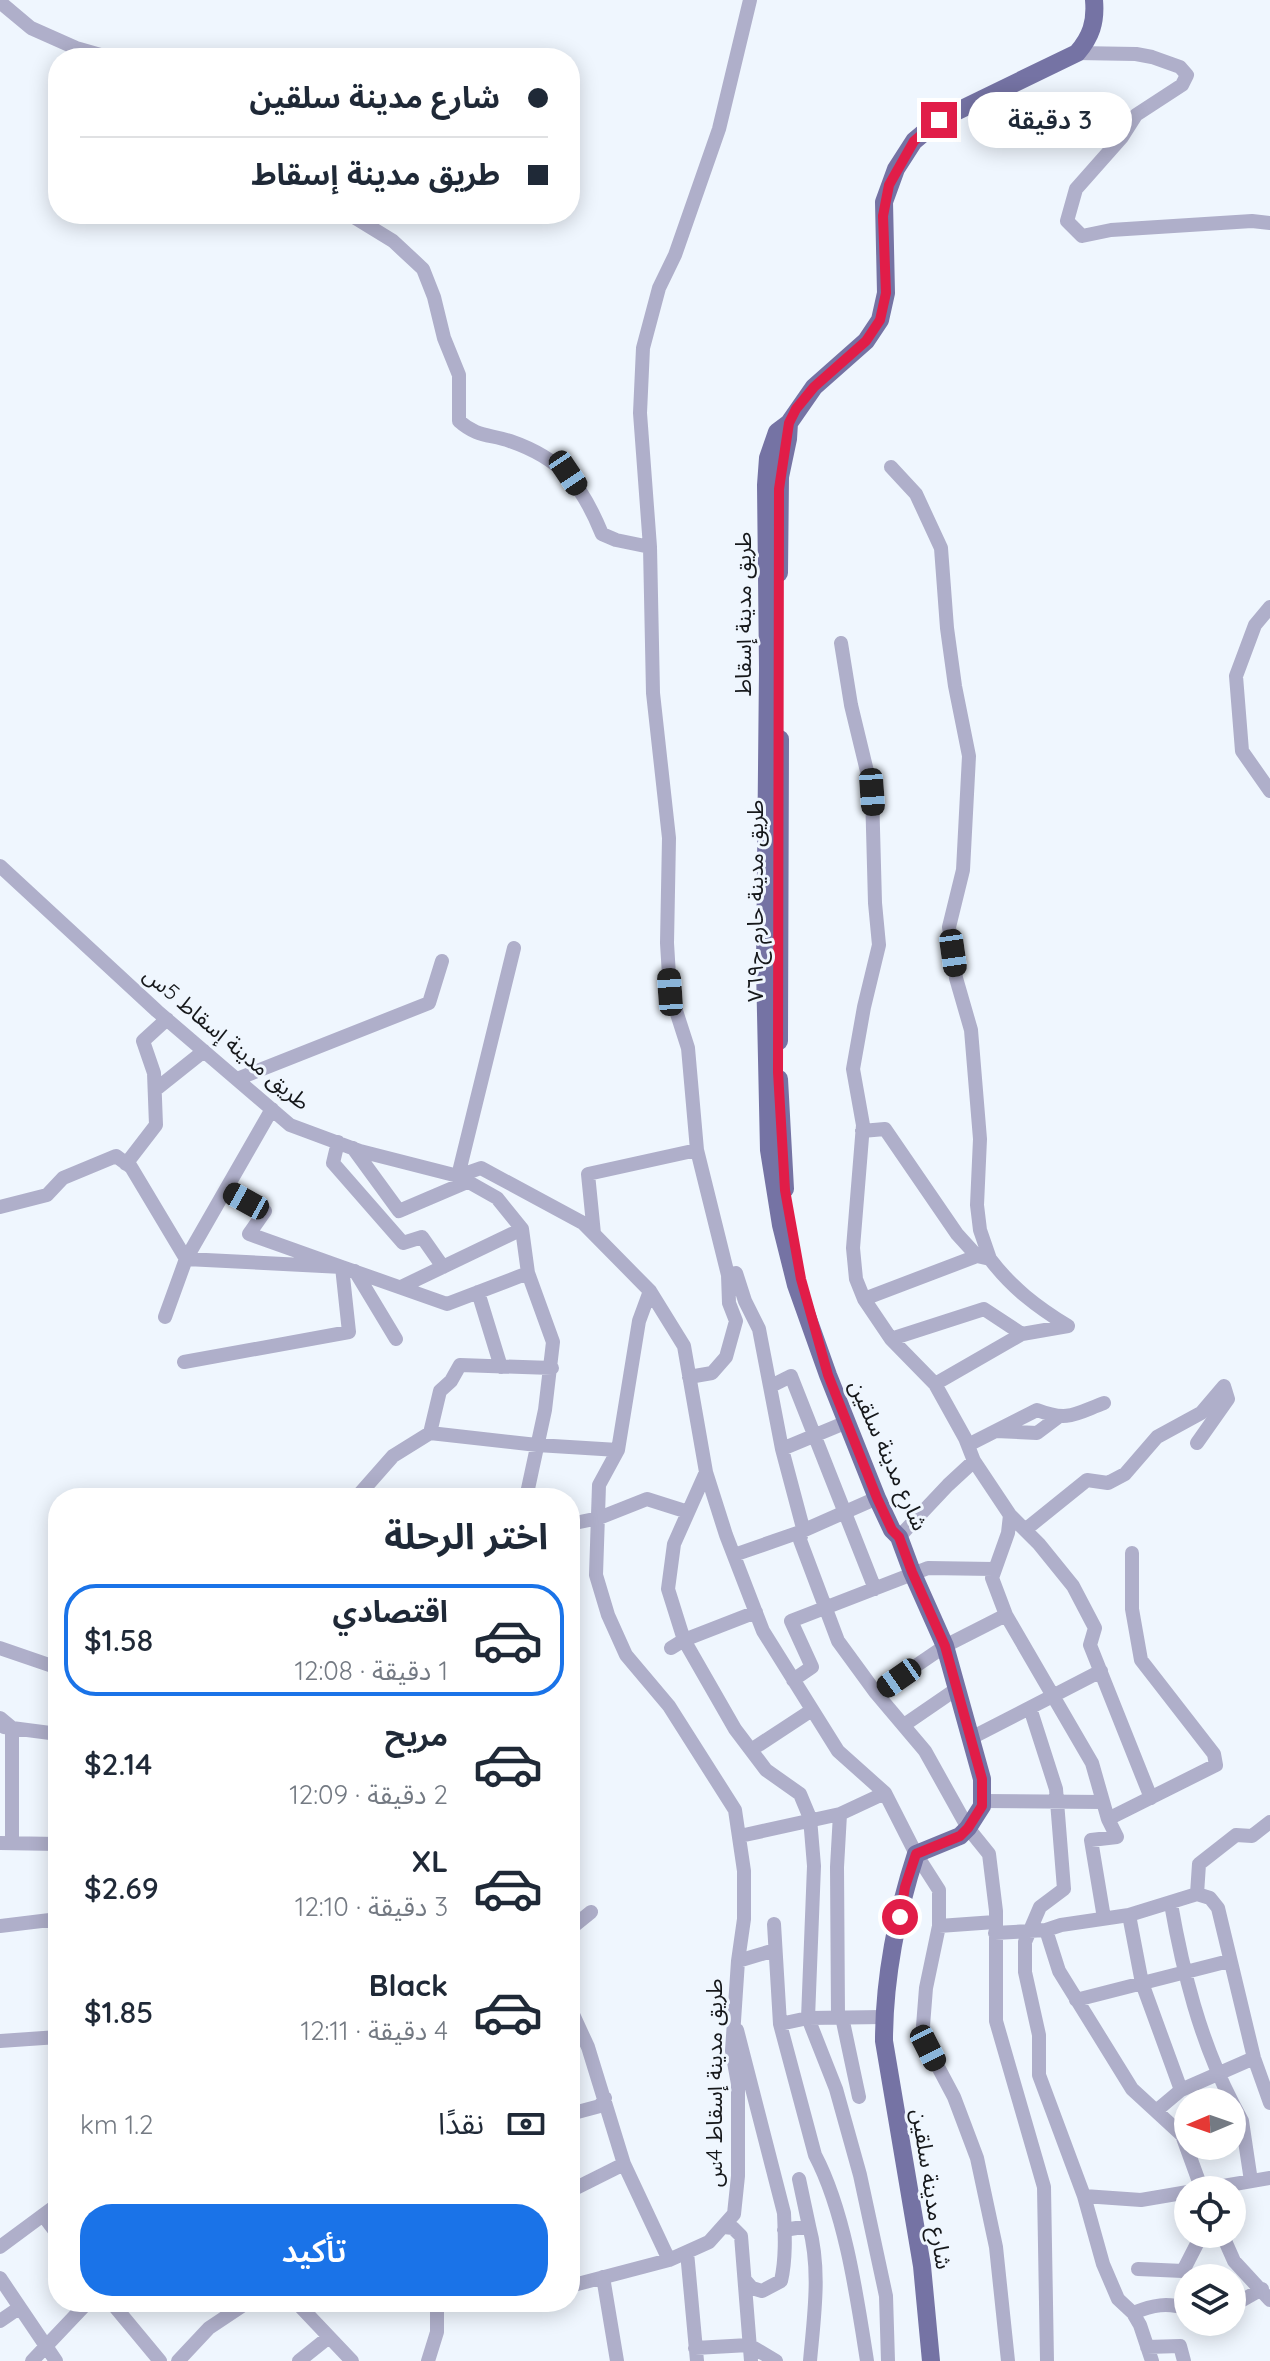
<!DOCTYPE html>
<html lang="ar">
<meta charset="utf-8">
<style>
:root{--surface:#fff;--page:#f2f2f3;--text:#1f2937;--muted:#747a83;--line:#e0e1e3;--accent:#1a73e8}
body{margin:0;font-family:Quicksand,"Noto Sans Arabic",sans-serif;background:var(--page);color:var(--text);direction:rtl;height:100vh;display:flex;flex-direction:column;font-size:30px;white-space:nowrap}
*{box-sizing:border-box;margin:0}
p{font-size:26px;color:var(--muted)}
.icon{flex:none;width:44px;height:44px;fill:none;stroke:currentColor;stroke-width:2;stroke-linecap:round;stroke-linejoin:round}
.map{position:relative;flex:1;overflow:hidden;direction:ltr}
.sheet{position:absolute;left:48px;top:1488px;width:532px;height:824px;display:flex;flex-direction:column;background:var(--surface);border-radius:32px;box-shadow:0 4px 20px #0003;direction:rtl}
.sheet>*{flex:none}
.top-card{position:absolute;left:48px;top:48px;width:532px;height:176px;border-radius:32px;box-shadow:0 4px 20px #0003;direction:rtl;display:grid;align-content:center;height:176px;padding:0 32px;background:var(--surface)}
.needle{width:52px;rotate:268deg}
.buttons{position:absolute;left:1174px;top:2088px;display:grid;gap:16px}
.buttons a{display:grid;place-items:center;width:72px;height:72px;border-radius:50%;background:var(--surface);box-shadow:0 4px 20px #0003;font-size:40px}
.end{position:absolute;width:36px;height:36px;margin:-18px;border:10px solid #e11d48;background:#fff;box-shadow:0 0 0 4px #fff}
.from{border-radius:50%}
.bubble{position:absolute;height:56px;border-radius:28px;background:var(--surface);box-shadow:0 4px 20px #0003;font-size:26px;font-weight:600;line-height:56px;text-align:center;direction:rtl}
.car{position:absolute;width:24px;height:48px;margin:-24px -12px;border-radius:10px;box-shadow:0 0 6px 2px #0007;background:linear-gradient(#222 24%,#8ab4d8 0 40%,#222 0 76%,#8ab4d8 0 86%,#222 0)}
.top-card b{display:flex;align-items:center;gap:28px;height:76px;font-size:30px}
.top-card b+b{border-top:2px solid var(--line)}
.top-card i{width:20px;height:20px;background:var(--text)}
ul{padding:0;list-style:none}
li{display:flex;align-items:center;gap:24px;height:112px;margin:0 16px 12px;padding:0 16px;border:4px solid transparent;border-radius:32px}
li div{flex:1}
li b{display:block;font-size:30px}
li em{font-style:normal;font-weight:600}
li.active{border-color:var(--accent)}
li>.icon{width:72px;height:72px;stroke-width:1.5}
h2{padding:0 32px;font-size:36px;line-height:96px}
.pay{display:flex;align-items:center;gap:20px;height:88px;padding:0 32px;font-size:30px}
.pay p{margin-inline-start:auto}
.cta{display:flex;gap:16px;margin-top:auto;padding:16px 32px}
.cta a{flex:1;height:92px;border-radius:32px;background:var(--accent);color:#fff;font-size:32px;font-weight:600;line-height:92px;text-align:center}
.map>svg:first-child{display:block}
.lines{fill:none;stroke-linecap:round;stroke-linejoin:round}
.minor{stroke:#afafca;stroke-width:14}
.major{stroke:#7573a4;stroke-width:18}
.route{stroke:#e11d48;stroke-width:10}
.labels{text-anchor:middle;stroke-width:6;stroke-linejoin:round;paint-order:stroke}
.street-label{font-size:22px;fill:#16181b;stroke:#eff6fe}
</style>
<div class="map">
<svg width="1270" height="2361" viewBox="0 0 1270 2361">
<rect width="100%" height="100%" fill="#eff6fe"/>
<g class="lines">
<!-- minor -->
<path class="minor" d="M0,2L31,28L76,48L111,58
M1077,53L1136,54L1152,57L1180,67L1187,75L1182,85L1136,115L1122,137L1076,189L1067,221L1082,236L1111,230L1252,221L1270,223
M349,214L393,241L423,269L434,297L444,338L459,375V421C477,437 489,434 510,441C562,459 582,485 602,534L616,540L650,547
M891,467L916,494L941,548L947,628L955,686L969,756L963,870L949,927L956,978L971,1030L980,1139L977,1205L980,1230L990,1259
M1270,607L1255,625L1236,676L1242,751L1270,791
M841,643L851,705L872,792L875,903L879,945L864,1007L853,1069L863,1125L853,1248L856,1279L864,1299L891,1339L935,1384L965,1438L974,1461L1010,1515L1008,1533L992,1578L1006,1615L1092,1763L1108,1819L1216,1765L1214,1754L1141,1660L1132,1609V1553
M0,866L157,1011L290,1125L360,1151L458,1176L481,1168L583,1223L650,1291L684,1346L706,1472L726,1535L763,1631L838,1751L885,1793L916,1854L939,1890V1926L926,1988L923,2026L928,2048L954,2097L977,2158L996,2247L1008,2361
M514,948L458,1176L497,1198L522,1229L528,1273L553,1342L545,1410L526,1498
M237,1079L429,1003L442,961
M155,1090L204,1051
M862,1131L885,1129L957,1234L977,1256L990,1259C1012,1288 1037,1307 1068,1326L1022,1334L984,1309L891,1339
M338,1142L333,1163L403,1243L422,1237L443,1267
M353,1148L399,1211L467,1182
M126,1164L156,1125L154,1073L143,1041L167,1019
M0,1207L47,1195L63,1178L116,1156L131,1167L186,1259L342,1267L447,1304L528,1273
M594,1234L588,1174L697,1150
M355,1271L396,1339
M728,1275L736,1273L745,1301L759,1329L782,1449L803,1528L800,1540L838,1641L876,1693L925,1751L968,1828L989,1854L996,1911V2021L1044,2187L1047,2361
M401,1287L522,1229
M478,1292L501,1367
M864,1299L977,1256
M165,1317L186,1259L272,1109
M184,1362L349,1332L342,1267L249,1234L265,1211L227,1190
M689,1377L712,1373L726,1357L736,1321L729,1303L728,1275L697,1150L688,1048L670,992L667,943L669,838L653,693L650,547L640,413L643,348L659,288L675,255L719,129L750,0
M935,1384L1022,1334
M771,1386L791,1376L875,1589
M996,1431L1037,1433L1057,1418
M430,1433L440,1391L451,1381L460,1365L552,1368
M968,1445L1037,1410C1068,1422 1075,1414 1104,1403
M782,1449L847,1422
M706,1472L674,1544L668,1589L684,1640L735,1729L766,1770L800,1794L810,1818L814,1866L808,2018L836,2089L860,2175L886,2296L888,2361
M356,1498L393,1456L430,1433L537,1445L618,1450
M1010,1515L1039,1544L1073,1586L1095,1628L1090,1645L1151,1798
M570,1524L599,1518L647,1499L688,1512
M1025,1530L1087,1480L1108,1483L1125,1474L1157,1437L1201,1413L1224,1386L1228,1399L1197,1443
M899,1537L948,1485L974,1461
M734,1555L800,1532L877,1498
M0,1648L58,1668
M671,1648L684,1640L756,1612
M793,1680L812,1667L791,1621L928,1568L993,1569
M876,1693L945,1646L1006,1615
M1030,1708L1056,1789L1064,1889L1040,1907L1025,1942V1972L1039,2035V2075L1084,2196L1103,2264L1118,2299L1133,2313L1140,2325L1152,2361
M0,1718L12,1728V1843
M904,1725L955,1690
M4,1727L58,1734
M971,1738L1101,1671
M751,1750L812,1710
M982,1801L1102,1802
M840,1814L837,1867L838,2015L842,2017L859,2097
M740,1836L840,1814L885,1793
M0,1843L58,1844
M1197,1894L1210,1898L1218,1908L1254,2058L1270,2103
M1171,1904C1183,1972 1200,2040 1232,2102
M1129,1915L1142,1983L1181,2090
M1104,1918L1091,1840L1117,1837L1108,1819
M55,1919L58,2037
M774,1924L780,2024L815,2155C845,2212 857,2297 867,2361
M0,1926L58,1919
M939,1926L995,1922
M570,1929L591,1912
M1046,1930L1059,1971L1132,2089L1182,2135L1202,2190
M995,1933L1046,1930L1061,1925L1129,1915L1197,1894L1199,1864L1236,1835L1252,1836L1270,1822
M738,1961L775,1950
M1076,2000L1229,1961
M570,2008L588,2047L624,2164L669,2260
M780,2024L808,2018L884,2017
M737,2030L784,2213C785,2235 786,2259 781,2281L762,2291L752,2288L745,2280
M0,2041L58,2037
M1232,2102L1242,2121L1251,2181
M1156,2111L1181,2090L1254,2058
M570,2114L600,2106L605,2098
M799,2179L809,2226
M1200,2190L1270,2178
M570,2191L624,2164
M1084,2196L1141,2200L1188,2192
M43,2215L58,2235
M724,2227L733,2228L741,2236L751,2361
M784,2230L809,2226C821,2270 814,2316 810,2361
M1222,2234L1234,2261L1270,2300
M0,2247L58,2204
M687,2252L697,2361
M1138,2269L1183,2271L1202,2234
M603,2277L617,2361
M0,2278L56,2361
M570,2286L669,2260L709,2242L734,2214L738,2176V2084L732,2051L738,1961L744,1919V1871L735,1810L669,1706L626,1655L608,1615L596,1575L599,1485L618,1450L639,1321L650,1291
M111,2302L160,2361
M296,2302L352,2361
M1232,2306L1262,2289
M1133,2313C1153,2305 1167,2302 1188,2309
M0,2321L19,2308
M1147,2347L1180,2346L1184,2361
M695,2348L749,2345L776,2361
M32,2361L88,2302
M178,2361L209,2328L248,2302
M299,2361L329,2337
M428,2361L437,2332V2302"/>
<!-- major -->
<path class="major" d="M779,573L780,477L788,439L789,423
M779,1041L780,739
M779,1079L785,1189
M931,2361L922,2266L884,2041C884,1979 897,1912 916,1854L960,1836L968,1828L982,1806V1779L945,1646L912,1572L899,1537L892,1530L877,1498L828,1375L796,1285L781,1225L769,1150L765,968L768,668L766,485L768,458L777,432L789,423L814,387L866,341L880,320L886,293L884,202L896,169L914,141L939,120L1077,53C1091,37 1096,22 1094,0"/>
</g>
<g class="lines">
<!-- route -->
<path class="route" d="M900,1917L905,1887L916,1854L960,1836L968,1828L982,1806V1779L945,1646L912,1572L899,1537L892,1530L877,1498L828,1375L801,1279L785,1190L778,1072L779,489L789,423L796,409L814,387L866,341L880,320L886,293L883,216L889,185L914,141L939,120"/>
</g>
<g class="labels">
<!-- street labels -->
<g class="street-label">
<text transform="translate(743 614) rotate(-90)" y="8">طريق مدينة إسقاط</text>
<text transform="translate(755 901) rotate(-90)" y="8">طريق مدينة حارم ح٧٦٩</text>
<text transform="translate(227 1038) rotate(40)" y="8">طريق مدينة إسقاط 5س</text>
<text transform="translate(889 1455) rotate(66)" y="8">شارع مدينة سلقين</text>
<text transform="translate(714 2083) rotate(-90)" y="8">طريق مدينة إسقاط 4س</text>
<text transform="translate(932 2189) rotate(81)" y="8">شارع مدينة سلقين</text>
</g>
</g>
</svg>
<div class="buttons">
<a><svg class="needle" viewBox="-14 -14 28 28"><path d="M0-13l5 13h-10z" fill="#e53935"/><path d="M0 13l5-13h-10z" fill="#747a83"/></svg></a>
<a><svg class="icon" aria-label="locate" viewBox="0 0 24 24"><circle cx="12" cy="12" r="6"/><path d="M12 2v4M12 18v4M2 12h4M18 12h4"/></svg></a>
<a><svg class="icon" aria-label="layers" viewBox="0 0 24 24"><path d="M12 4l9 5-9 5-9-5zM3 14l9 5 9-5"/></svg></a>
</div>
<i class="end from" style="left:900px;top:1917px"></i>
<i class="end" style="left:939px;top:120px"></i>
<div class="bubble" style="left:968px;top:92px;width:164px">3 دقيقة</div>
<i class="car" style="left:568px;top:473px;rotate:146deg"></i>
<i class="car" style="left:872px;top:792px;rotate:176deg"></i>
<i class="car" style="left:953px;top:953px;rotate:172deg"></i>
<i class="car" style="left:670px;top:992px;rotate:356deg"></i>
<i class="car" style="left:246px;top:1201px;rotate:299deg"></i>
<i class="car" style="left:899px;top:1678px;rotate:235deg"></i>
<i class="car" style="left:928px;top:2048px;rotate:153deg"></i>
<div class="top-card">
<b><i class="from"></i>شارع مدينة سلقين</b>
<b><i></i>طريق مدينة إسقاط</b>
</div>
<section class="sheet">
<h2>اختر الرحلة</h2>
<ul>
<li class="active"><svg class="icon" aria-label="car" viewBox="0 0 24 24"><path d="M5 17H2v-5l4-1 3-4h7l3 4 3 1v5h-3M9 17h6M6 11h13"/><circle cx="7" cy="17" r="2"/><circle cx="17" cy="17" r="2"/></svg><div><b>اقتصادي</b><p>1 دقيقة · 12:08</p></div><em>$1.58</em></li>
<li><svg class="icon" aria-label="car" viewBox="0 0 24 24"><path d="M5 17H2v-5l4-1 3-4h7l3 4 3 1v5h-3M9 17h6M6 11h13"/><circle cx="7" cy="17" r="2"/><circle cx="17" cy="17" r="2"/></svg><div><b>مريح</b><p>2 دقيقة · 12:09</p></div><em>$2.14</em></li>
<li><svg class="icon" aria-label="car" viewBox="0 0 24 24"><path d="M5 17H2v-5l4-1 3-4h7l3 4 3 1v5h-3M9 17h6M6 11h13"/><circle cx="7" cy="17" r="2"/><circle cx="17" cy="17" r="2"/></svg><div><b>XL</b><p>3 دقيقة · 12:10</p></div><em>$2.69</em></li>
<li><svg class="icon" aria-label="car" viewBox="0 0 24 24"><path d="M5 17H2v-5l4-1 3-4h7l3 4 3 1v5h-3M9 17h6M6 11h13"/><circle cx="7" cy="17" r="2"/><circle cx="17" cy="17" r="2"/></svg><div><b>Black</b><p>4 دقيقة · 12:11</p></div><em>$1.85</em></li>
</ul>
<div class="pay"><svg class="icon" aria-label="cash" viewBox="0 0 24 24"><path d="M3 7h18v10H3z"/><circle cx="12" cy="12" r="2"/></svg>نقدًا<p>1.2 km</p></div>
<div class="cta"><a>تأكيد</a></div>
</section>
</div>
